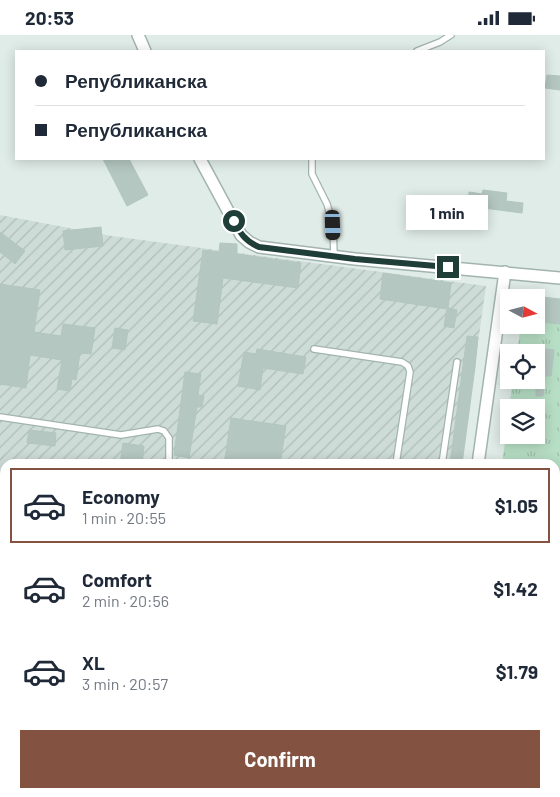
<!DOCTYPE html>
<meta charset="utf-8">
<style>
:root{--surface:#fff;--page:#f6f6f7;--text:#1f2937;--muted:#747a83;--line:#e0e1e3;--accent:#835241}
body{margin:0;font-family:Barlow,sans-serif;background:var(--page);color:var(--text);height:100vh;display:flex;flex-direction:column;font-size:19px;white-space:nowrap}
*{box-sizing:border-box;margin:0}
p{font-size:16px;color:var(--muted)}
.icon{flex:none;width:28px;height:28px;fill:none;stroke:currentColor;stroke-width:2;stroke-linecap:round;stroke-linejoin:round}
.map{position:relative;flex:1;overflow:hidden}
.panel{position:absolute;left:0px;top:424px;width:560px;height:339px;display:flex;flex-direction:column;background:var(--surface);border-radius:15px 15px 0 0;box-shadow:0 2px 12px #0003}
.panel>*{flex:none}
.guide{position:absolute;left:15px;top:15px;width:530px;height:110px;border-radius:0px;box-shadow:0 2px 12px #0003;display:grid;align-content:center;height:110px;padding:0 20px;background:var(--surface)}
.needle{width:32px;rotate:97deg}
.tools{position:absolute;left:500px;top:254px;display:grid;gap:10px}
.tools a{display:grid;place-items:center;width:45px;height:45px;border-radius:0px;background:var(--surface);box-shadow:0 2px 12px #0003;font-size:25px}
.end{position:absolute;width:22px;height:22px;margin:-11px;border:6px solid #1f3e38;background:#fff;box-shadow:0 0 0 2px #fff}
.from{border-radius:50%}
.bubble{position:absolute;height:35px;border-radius:0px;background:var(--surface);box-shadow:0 2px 12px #0003;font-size:16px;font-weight:700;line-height:35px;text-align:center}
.car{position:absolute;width:15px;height:30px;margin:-15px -8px;border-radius:6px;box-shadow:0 0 4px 1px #0007;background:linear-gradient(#222 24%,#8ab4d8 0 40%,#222 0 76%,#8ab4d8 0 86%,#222 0)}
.guide b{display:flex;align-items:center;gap:18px;height:48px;font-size:19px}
.guide b+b{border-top:1px solid var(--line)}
.guide i{width:12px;height:12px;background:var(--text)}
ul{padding:9px 0 0;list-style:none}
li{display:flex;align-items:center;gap:15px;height:75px;margin:0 10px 8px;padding:0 10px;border:2px solid transparent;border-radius:0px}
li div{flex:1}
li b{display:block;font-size:19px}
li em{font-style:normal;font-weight:700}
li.on{border-color:var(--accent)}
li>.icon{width:45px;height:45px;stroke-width:1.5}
.cta{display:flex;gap:10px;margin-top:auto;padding:10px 20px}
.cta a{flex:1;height:58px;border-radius:0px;background:var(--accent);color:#fff;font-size:20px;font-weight:700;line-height:58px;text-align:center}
.status{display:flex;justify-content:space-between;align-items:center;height:35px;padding:0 25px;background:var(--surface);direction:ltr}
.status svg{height:14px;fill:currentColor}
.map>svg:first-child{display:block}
.industrial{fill:url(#industrial-furrows)}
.grass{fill:url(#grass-tufts)}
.building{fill:#b5c7c1;stroke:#b2c6bf}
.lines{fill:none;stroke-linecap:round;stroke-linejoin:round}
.lane-casing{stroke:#a2b4b0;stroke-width:8}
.street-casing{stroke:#a2b4b0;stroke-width:14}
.lane{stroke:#fff;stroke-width:5.5}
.street{stroke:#fff;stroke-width:11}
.route{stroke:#1f3e38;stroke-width:6}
</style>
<div class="status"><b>20:53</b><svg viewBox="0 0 49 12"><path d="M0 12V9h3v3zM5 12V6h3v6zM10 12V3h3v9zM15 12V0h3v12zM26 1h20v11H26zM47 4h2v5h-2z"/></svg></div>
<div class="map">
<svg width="560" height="762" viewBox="0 0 560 762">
<defs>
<pattern id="industrial-furrows" width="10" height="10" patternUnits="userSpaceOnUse" patternTransform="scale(1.25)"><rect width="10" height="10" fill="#cedcd7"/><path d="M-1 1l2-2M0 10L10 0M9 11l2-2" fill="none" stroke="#b0beb9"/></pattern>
<pattern id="grass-tufts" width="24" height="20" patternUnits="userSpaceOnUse" patternTransform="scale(1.25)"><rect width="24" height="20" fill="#b7dfc5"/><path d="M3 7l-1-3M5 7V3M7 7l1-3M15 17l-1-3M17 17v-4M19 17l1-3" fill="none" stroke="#9dc0aa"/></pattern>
</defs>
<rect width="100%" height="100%" fill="#e0ece8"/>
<!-- industrial -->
<path class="industrial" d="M0,180L112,201L486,251L461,429H5V758H415L414,762H0Z"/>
<!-- grass -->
<path class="grass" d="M536,270L560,272V762H455V758H555V429H502L509,378V400H536V372H509L513,345H536V318L517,317L521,290H536Z"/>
<!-- building -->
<path class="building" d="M547,40L560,41V55L545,53Z
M103,124H129L148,160L127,171Z
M483,155L507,158L506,166L523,168L522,178L468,171L469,157L482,159Z
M101,192L103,211L65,215L63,196Z
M0,197L25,216L15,229L0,217Z
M220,208L237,209V219L301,228L298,253L223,243L217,289L193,286L203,215L219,217Z
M383,238L451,248L448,273L457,275L454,293L444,291L447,274L380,264Z
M0,249L40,255L34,297L61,301L63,289L95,293L91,319L80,318L76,345L72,344L70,356L57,354L62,325L30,320L26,353L0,349Z
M542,262L560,264V289L540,287Z
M115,293L128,295L125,315L112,313Z
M467,301L478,302L475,332L462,429H450Z
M538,313L554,315L551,341H545L543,361H536V351H535Z
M257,314L306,322L303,339L263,333L260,355L238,351L244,317L256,319Z
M185,337L201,339L198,360L204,361L202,372H197L189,423L174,420Z
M231,383L286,391L280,429H224Z
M29,395L56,398L55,411L27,408Z
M123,408L144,411L142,429H120Z"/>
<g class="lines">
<defs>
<path id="lane" d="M417,16L440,7L451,0
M312,124V139L327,169L333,190L334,221
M314,314L402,327L408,331L410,337L396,429
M0,382L121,400L158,394L164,396L169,403V429
M442,429L457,327
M344,762L345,758
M471,762V758"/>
<path id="street" d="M138,0L145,16
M200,124L241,200L249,207L259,212L355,224L560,243
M478,429L505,237
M431,762L432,758"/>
</defs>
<!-- lane casing -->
<use href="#lane" class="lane-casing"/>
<!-- street casing -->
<use href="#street" class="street-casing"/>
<!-- lane -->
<use href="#lane" class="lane"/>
<!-- street -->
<use href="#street" class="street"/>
</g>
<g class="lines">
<!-- route -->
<path class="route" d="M234,186C240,198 245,206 259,212L355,224L448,232"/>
</g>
</svg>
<div class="tools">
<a><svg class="needle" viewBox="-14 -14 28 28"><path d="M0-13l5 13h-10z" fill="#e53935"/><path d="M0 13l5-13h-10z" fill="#747a83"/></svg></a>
<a><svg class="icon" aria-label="locate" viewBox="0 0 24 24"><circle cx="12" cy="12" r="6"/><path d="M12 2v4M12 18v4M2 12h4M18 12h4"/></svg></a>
<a><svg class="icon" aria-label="layers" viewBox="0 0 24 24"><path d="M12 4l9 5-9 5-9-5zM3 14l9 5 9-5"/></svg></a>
</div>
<i class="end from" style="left:234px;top:186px"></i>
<i class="end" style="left:448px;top:232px"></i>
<div class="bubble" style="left:406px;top:160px;width:82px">1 min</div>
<i class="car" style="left:333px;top:190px;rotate:178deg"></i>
<div class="guide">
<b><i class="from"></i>Републиканска</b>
<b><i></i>Републиканска</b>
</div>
<section class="panel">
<ul>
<li class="on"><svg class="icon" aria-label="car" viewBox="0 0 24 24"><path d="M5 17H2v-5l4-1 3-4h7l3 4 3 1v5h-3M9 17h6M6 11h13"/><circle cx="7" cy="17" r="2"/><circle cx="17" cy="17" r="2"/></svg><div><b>Economy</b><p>1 min · 20:55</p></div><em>$1.05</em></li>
<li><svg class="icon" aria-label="car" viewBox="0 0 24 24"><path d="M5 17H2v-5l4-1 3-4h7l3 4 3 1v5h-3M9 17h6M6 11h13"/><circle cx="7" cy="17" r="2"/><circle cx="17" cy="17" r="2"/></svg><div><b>Comfort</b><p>2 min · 20:56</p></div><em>$1.42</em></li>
<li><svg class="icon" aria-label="car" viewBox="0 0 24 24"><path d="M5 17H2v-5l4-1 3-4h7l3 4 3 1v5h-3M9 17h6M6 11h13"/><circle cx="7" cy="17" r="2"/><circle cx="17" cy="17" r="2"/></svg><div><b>XL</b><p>3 min · 20:57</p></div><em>$1.79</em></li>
</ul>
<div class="cta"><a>Confirm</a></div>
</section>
</div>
